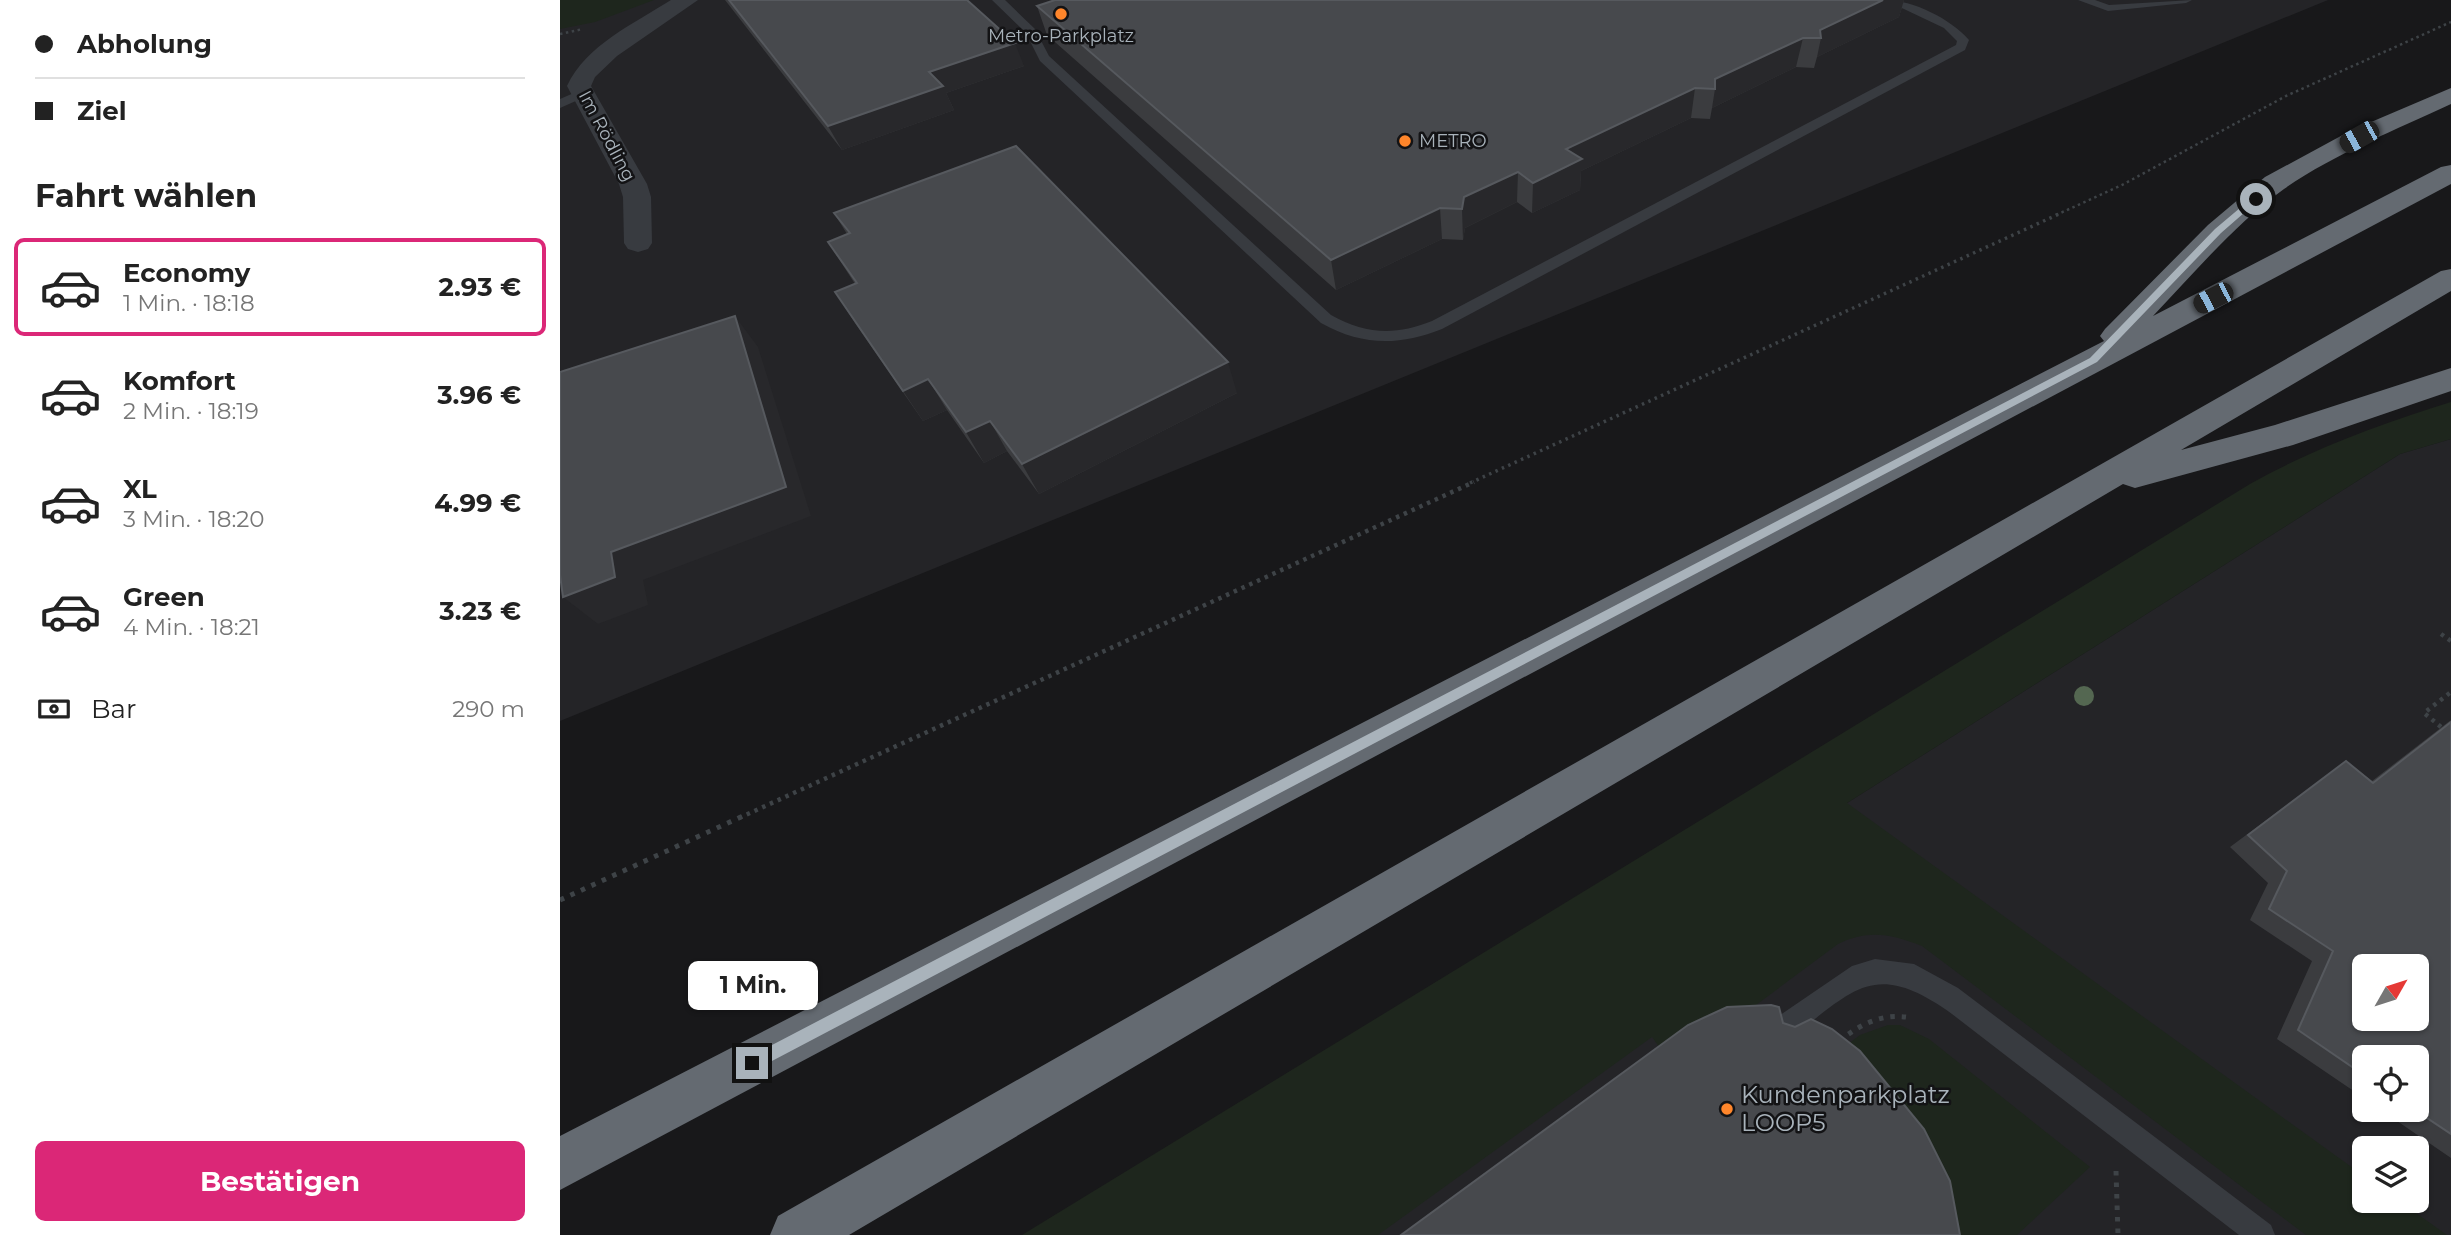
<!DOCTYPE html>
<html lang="de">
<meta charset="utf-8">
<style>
:root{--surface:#fff;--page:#f2f2f2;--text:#222;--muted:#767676;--line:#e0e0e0;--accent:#db2777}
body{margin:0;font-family:Montserrat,sans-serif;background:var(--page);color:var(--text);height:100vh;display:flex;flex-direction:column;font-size:26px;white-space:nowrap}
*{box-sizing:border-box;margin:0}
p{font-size:23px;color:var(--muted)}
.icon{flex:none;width:38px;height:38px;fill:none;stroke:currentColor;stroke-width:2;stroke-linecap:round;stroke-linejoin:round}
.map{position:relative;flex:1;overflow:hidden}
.drawer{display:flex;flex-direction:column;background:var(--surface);width:560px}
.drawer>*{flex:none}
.guide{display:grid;align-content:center;height:154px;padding:0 35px;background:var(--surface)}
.needle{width:46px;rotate:51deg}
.controls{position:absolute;left:1792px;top:954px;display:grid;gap:14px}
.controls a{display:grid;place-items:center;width:77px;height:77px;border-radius:10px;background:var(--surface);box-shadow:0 2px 5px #0004;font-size:35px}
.end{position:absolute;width:32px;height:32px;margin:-16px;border:9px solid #a9b3bb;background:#111;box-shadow:0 0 0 4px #111}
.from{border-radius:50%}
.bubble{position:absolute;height:49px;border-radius:10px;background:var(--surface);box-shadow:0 2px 5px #0004;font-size:23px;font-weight:700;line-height:49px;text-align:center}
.car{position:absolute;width:21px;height:42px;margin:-21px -10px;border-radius:9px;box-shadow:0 0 5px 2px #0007;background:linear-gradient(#222 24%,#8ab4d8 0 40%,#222 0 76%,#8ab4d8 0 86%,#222 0)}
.guide b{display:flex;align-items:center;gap:24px;height:66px;font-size:26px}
.guide b+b{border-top:2px solid var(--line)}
.guide i{width:18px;height:18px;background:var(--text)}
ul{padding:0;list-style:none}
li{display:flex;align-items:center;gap:21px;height:98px;margin:0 14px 10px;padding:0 21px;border:4px solid transparent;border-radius:10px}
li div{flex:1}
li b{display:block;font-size:26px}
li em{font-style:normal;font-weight:700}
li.current{border-color:var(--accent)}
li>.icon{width:63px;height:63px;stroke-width:1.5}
h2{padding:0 35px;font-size:32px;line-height:84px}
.pay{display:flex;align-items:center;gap:18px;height:77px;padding:0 35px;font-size:26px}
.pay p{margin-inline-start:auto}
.cta{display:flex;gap:14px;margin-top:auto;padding:14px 35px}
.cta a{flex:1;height:80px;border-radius:10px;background:var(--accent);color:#fff;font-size:28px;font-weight:700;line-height:80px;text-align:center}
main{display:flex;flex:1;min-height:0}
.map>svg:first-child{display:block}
.built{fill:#242427;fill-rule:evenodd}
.green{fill:#1e261d}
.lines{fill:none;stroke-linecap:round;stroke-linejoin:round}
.path-far3{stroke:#3e4347;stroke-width:2.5;stroke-dasharray:2.5 3.5;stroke-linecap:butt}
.path-far2{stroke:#3e4347;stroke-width:3.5;stroke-dasharray:2.5 4.5;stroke-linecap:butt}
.path-far1{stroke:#3e4347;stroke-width:4.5;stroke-dasharray:3.5 5;stroke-linecap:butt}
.path{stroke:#3e4347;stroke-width:5;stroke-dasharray:4.5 7;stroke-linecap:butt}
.lane{fill:#383b40;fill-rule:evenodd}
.street{fill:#383b40;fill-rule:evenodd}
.highway{fill:#646a71;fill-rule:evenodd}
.tree{fill:#546751}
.wall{fill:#3b3c3f}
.shaded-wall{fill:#28282b}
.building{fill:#47494d;stroke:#56595e;stroke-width:2;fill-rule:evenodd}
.route{fill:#a9b3bb}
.poi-dot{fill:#ff862b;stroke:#131315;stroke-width:2.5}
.labels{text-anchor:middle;stroke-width:5;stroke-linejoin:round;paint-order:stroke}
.far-poi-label{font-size:18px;fill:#a9b3bb;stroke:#131315}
.far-street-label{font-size:18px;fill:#a9b3bb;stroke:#131315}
.near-poi-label{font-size:24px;fill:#a9b3bb;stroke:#131315;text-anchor:start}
</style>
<main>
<section class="drawer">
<div class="guide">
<b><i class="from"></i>Abholung</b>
<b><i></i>Ziel</b>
</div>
<h2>Fahrt wählen</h2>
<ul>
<li class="current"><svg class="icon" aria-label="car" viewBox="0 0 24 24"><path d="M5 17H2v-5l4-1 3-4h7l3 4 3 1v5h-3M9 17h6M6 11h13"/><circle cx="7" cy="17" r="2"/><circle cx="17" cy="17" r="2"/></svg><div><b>Economy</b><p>1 Min. · 18:18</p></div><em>2.93 €</em></li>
<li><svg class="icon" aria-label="car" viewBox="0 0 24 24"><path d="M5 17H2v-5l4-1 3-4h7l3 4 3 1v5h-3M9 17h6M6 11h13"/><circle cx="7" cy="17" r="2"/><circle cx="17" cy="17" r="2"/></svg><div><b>Komfort</b><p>2 Min. · 18:19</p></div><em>3.96 €</em></li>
<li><svg class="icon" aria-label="car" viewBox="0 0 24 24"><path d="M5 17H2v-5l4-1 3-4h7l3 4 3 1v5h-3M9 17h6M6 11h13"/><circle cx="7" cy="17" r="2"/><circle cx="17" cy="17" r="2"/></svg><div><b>XL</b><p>3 Min. · 18:20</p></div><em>4.99 €</em></li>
<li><svg class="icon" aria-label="car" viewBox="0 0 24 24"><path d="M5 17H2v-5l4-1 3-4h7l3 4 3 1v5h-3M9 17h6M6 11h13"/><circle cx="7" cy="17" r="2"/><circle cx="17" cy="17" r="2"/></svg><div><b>Green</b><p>4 Min. · 18:21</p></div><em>3.23 €</em></li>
</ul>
<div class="pay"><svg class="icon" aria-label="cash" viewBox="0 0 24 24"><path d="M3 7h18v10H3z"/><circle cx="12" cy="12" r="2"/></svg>Bar<p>290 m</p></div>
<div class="cta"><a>Bestätigen</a></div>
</section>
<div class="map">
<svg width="1891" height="1235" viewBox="0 0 1891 1235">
<rect width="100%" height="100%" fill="#18181a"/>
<!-- built -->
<path class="built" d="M0,0H1768L0,721Z
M1891,439V1235H657L1287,803L1840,454ZM1804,966H1857V1018H1804ZM1804,1057H1857V1110H1804ZM1804,1148H1857V1200H1804Z"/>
<!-- green -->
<path class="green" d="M0,0H94L35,22L0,29Z
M1891,402V439L1840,454L1287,803L1804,1176V1200L1839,1201L1887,1235H1746L1362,946C1331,934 1308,929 1278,944L1161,1031L1105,1055L1092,1037L818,1235H462L1690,484C1754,448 1821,424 1891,402Z
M1328,1025H1340L1369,1039L1530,1167L1457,1235H1362L1263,1063L1300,1035Z"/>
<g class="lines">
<!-- path-far3 -->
<path class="path-far3" d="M0,34L23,29
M1496,215L1562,185L1726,96L1891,22"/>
<!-- path-far2 -->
<path class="path-far2" d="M910,483L1499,214"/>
<!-- path-far1 -->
<path class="path-far1" d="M1881,634L1891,641
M1881,727L1864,713L1891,692
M179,818L914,482"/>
<!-- path -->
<path class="path" d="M0,900L183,816
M1279,1041C1300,1025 1319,1014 1346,1017
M1556,1171L1558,1235"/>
<!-- lane -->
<path class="lane" d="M432,0H445L475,29L489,56L771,315C805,334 835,336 872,321L1396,45L1397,41L1384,28L1325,0C1353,0 1391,19 1409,40L1405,50L882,329C839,346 802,346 761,323L480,61L466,33Z
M1518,0H1535L1549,5L1632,0L1626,3L1548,11Z
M23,89L29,93L27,96L0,108V99Z
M1315,959L1354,964L1398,988L1711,1225L1715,1235H1679L1392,1014C1310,955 1292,994 1222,1044L1213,1047L1204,1044L1201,1035L1204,1026L1292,966Z"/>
<!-- street -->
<path class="street" d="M111,0H138L57,56L35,77L31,86L87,184L91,197L92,243L88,249L78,252L68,249L64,243L63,197L59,184L7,86C26,45 75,23 111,0Z"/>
<!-- highway -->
<path class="highway" d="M1891,88V104C1836,130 1774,154 1724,189C1675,224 1635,272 1593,316L1881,167L1891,165V184L0,1190V1136L1544,341L1540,336L1545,329L1648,225L1705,177L1790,131Z
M1891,269V291L1621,450L1715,425L1891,368V391L1733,445L1575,488L1563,484L289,1235H210L218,1216L1881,271Z"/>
</g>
<!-- trees -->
<circle class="tree" cx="1524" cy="696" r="10"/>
<!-- wall -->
<path class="wall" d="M165,0H407L464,66L386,93L394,110L282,150Z
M495,0H1344L1339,17L1257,57L1254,68L1236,67L1152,108L1150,119L1131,118L1021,171L1020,190L972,213L957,202L905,228L903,240L882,239L776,290L487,35L477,6Z
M274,213L677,393L479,494L447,451L424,463L387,410L363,421L295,323L275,292L295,284L268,242L287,234Z
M1891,720V1158L1821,1110H1857L1804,1057V1098L1717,1039L1752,961L1690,920L1708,883L1670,847L1786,761L1812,781Z"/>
<!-- shaded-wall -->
<path class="shaded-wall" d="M1323,0H1344L1339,17L1257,57L1261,38L1260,30Z
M1243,38L1236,67L1152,108L1155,89V79Z
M455,43L464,66L386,93L394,110L282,150L268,126L369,72Z
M1135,88L1131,118L1021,171L1020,190L972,213L973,183L1006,149Z
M958,172L957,202L905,228L903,240L902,209L904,197Z
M880,208L882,239L776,290L771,260Z
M175,316L198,347L251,516L83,580L88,605L38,624L3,597L51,552Z
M668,362L677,393L479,494L462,464Z
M368,379L387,410L363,421L343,391Z
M430,421L447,451L424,463L406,432Z"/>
<!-- building -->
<path class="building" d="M169,0H407L455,43L369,72L383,86L268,126Z
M495,0H1323L1260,30L1261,38H1243L1155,79V89L1135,88L1006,149L1022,159L973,183L958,172L904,197L902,209L880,208L771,260L477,6Z
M456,146L668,362L462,464L430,421L406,432L368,379L343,391L275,292L297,283L268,242L290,233L274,213Z
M175,316L226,487L51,552L55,577L3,597L0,575V372Z
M1891,722V1134L1855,1110H1857V1057H1804V1075L1738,1030L1773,951L1709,909L1727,871L1688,835L1786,761L1813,783ZM1804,966H1857V1018H1804Z
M1211,1005L1219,1007L1223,1023L1235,1027L1251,1019L1272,1029L1300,1051L1364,1129L1390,1181L1400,1235H841L1128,1025L1167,1007Z"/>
<!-- route -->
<path class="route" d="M1693,197L1700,199L1661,233L1537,362L197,1069H187V1058L1530,358L1655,229Z"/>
<!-- markers -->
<g class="poi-dot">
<circle cx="501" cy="14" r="7"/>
<circle cx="845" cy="141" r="7"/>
<circle cx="1167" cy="1109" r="7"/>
</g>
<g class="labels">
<!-- far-poi labels -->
<g class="far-poi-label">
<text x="501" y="42">Metro-Parkplatz</text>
<text x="859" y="147" text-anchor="start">METRO</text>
</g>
<!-- far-street labels -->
<g class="far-street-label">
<text transform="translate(47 136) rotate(62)" y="6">Im Rödling</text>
</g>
<!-- near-poi labels -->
<g class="near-poi-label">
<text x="1181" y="1103">Kundenparkplatz<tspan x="1181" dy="28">LOOP5</tspan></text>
</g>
</g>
</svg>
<div class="controls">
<a><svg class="needle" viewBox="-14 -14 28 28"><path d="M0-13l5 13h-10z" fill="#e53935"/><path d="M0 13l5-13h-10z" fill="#767676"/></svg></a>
<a><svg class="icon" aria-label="locate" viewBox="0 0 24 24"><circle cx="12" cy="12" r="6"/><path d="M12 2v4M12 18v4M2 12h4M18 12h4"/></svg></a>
<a><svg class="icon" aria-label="layers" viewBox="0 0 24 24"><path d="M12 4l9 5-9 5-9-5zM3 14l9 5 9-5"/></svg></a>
</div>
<i class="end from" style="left:1696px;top:199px"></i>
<i class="end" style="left:192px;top:1063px"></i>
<div class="bubble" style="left:128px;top:961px;width:130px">1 Min.</div>
<i class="car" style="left:1799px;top:137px;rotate:241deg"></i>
<i class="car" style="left:1653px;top:298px;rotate:243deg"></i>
</div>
</main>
